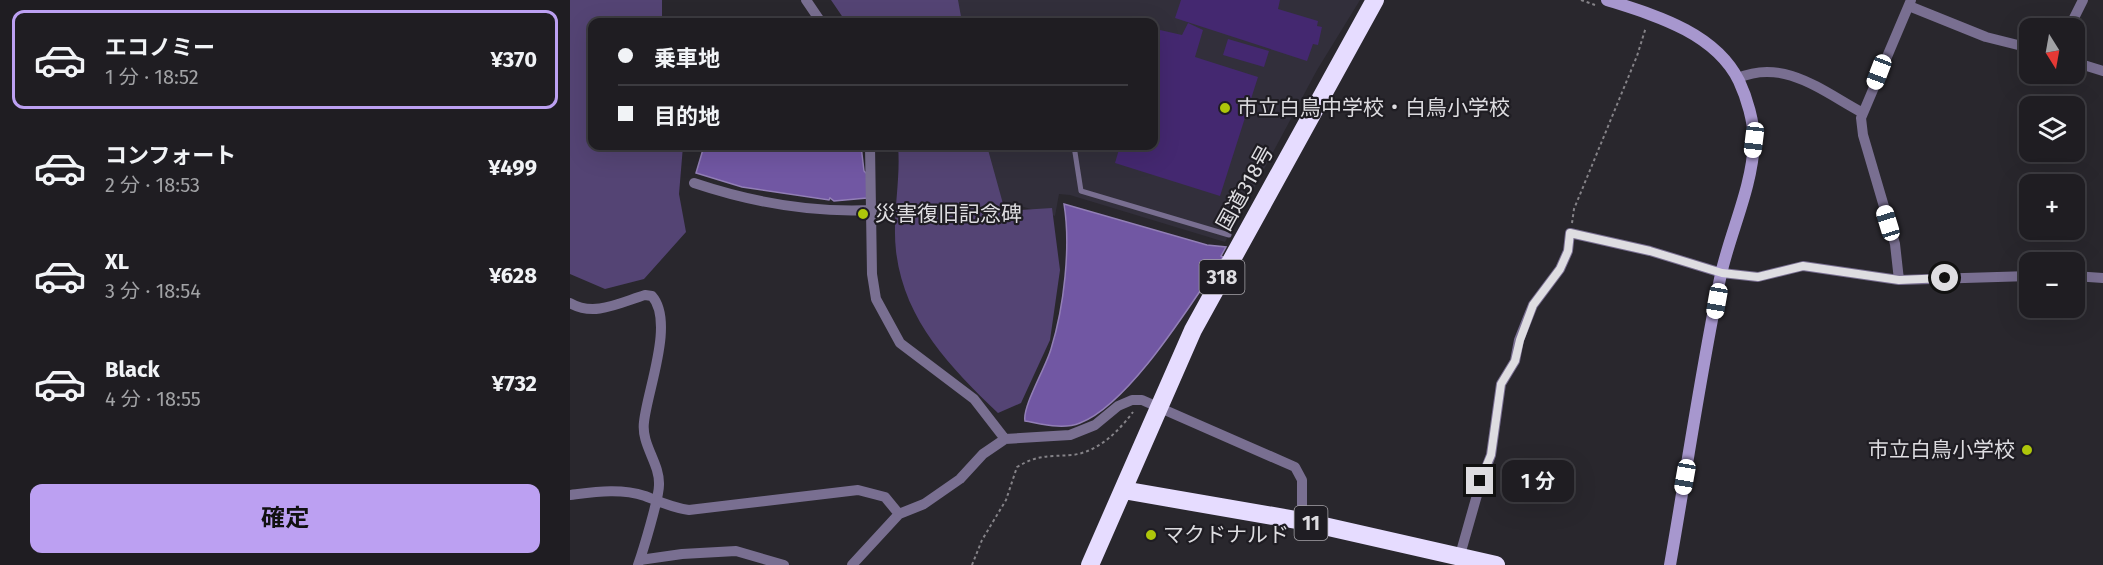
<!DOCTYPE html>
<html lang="ja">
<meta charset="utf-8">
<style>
:root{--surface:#1f1d22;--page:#27262a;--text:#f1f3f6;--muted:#a1a2a5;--line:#3c3b40;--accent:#bca0f2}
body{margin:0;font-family:"Fira Sans","Noto Sans JP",sans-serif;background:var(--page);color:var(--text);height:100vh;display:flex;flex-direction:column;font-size:22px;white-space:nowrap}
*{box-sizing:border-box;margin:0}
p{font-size:20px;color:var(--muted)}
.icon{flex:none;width:33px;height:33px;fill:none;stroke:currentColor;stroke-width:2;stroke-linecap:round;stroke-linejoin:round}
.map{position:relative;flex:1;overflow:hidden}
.panel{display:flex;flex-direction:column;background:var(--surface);width:570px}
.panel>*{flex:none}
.banner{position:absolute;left:18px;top:18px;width:570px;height:132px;border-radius:12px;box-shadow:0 6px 24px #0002,0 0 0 2px var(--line);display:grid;align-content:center;height:132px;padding:0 30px;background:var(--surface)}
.needle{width:39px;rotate:169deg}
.tools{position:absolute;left:1449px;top:18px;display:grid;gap:12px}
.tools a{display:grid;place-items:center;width:66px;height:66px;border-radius:12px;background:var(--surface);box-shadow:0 6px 24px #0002,0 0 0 2px var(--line);font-size:30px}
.end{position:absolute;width:27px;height:27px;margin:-14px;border:8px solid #dedde1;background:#111;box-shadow:0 0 0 3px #111}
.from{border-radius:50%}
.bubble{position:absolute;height:42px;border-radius:12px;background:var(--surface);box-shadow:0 6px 24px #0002,0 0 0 2px var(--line);font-size:20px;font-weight:700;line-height:42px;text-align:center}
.car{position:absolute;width:18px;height:36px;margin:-18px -9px;border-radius:8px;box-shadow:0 0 4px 2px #0007;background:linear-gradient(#fff 24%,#345 0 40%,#fff 0 76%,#345 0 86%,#fff 0)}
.banner b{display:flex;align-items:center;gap:21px;height:57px;font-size:22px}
.banner b+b{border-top:2px solid var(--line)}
.banner i{width:15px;height:15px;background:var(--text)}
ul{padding:10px 0 0;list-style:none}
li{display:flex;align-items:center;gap:18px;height:99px;margin:0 12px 9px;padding:0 18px;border:3px solid transparent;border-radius:12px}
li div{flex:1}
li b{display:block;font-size:22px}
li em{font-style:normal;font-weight:700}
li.on{border-color:var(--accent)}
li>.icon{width:54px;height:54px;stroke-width:1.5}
.primary-button{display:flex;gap:12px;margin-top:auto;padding:12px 30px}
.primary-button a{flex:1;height:69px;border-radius:12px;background:var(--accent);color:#111;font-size:24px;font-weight:700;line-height:69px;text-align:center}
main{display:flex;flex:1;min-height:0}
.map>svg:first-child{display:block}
.built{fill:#322f3b}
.green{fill:#544474}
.water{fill:#7157a3;stroke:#927fb6;stroke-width:1.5}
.building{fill:#442870}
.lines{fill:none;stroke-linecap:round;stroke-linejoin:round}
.path{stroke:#858388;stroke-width:2;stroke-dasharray:3 3;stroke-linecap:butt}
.lane{stroke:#796f91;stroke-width:5}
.street{stroke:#796f91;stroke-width:10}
.secondary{stroke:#a797ce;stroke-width:12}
.highway{stroke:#e6dcff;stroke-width:18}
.route{stroke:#dedde1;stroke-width:8}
.poi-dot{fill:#aec60a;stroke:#1f1d23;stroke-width:2}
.labels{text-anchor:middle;stroke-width:4.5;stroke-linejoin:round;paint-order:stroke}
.shield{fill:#1f1d23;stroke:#a5a3a8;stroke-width:1.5}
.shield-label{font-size:20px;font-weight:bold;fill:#dedde1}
.poi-label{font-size:21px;fill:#dedde1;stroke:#1f1d23;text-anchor:start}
.street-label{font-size:21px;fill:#dedde1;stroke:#1f1d23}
</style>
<main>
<section class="panel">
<ul>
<li class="on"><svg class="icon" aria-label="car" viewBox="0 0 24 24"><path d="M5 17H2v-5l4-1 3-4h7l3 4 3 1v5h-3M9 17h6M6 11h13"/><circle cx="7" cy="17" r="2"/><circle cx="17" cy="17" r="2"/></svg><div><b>エコノミー</b><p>1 分 · 18:52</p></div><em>¥370</em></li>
<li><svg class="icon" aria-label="car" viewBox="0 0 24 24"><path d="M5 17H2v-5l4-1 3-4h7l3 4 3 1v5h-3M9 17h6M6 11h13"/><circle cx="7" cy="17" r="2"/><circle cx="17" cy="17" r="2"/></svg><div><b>コンフォート</b><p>2 分 · 18:53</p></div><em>¥499</em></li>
<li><svg class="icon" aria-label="car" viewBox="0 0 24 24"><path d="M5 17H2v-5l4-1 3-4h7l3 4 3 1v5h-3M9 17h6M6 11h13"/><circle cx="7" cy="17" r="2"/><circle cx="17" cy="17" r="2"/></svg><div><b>XL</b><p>3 分 · 18:54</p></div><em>¥628</em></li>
<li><svg class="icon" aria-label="car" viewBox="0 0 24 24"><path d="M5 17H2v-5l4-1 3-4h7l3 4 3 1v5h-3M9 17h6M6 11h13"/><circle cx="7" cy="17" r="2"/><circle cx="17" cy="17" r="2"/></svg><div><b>Black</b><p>4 分 · 18:55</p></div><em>¥732</em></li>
</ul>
<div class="primary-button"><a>確定</a></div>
</section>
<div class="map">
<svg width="1533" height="565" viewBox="0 0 1533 565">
<rect width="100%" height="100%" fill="#29272d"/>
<!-- built -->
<path class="built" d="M369,0H790L747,70L655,242L500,195L489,194L485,216L422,198L402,146H584V22H376Z"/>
<!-- green -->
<path class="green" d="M0,0H92V22H22V146H113L109,194L116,232L74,279L35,289L0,274Z
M261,0H388L392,22H276Z
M328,146H417L435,211L482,208L490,270L480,340L451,403L428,413C380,367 334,320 326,251C322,216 331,180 328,146Z"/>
<!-- water -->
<path class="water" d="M134,146H291L294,171L299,176L297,198L264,201L260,198L259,200L172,187L126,173Z
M494,204L637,245L656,247L651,256L653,257C622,302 560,404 510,423C493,430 472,424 455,421C452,407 476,367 481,349C494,307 501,247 494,204Z"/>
<!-- building -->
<path class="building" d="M611,0H710L708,9L748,21L747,26L752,27L748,45L743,44L737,61L605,18Z
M618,23L633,30L625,57L688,77L650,196L545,163L550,146H584V49L590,30L612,35Z
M658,39L699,51L694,67L653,55Z"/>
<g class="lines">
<!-- path -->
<path class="path" d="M1011,0L1025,5
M1002,223L1004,209L1067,56L1076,27
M402,565L412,540L436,500L447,467C469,454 477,457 502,455C528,452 548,432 563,412"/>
<!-- lane -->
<path class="lane" d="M504,146L511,191L659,235"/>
<!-- street -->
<path class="street" d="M236,0L251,22
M1339,6L1416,37L1460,48
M1499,28L1513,0
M1504,62L1533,71
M1168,78C1214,58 1252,91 1293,113
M300,146L302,274L306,299L330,343L404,399L435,439
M124,183C181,202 242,213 302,210
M1504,276L1533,278
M1329,280L1325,244L1293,135L1291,118L1341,0
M0,303C24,317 49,303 75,295L82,296C105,322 77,391 74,422C71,445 90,463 89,485C89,498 73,551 68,565
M0,495C25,492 50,488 75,496C90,502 103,508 119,510L288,490L315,497L329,514
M890,555L911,481L921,455L931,384L945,361L949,340L963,305L990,269L998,251L1000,233L1080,251L1152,273L1188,277L1233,266L1329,280L1460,276
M70,560L112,554L166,551L214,565
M282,565L329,514L354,504L390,479L413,454L435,439L500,435L525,425L548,406L562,400H572L725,467L732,480V521"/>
<!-- secondary -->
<path class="secondary" d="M1037,0C1084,15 1145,32 1169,81C1177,98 1184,122 1184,142C1182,188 1161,230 1151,274C1131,370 1117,468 1100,565"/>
<!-- highway -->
<path class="highway" d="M553,490L732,521L926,565
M520,565L623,330L805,0"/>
</g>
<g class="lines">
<!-- route -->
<path class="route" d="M910,481L921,455L931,384L945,361L950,340L963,305L990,269L998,251L1000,233L1080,251L1152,273L1188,277L1233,266L1329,280L1375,278"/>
</g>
<!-- markers -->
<g class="poi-dot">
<circle cx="655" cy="108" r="6"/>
<circle cx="293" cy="214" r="6"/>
<circle cx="1457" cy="450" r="6"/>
<circle cx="581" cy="535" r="6"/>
</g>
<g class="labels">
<!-- shield labels -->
<g class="shield">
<rect x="629.5" y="260" width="45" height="34" rx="4.5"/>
<rect x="724.5" y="506" width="33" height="34" rx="4.5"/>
</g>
<g class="shield-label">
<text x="652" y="284">318</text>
<text x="741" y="530">11</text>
</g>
<!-- poi labels -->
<g class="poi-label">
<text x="667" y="115">市立白鳥中学校・白鳥小学校</text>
<text x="305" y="221">災害復旧記念碑</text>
<text x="1445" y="457" text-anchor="end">市立白鳥小学校</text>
<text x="593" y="542">マクドナルド</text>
</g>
<!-- street labels -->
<g class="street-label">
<text transform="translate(675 188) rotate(-61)" y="7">国道318号</text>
</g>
</g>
</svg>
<div class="tools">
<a><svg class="needle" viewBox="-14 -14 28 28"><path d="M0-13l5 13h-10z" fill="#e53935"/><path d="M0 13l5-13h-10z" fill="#a1a2a5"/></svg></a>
<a><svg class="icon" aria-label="layers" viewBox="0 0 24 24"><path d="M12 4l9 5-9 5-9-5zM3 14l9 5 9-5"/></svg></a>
<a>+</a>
<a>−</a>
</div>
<i class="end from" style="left:1375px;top:278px"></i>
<i class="end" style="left:910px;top:481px"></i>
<div class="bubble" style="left:932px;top:460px;width:72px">1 分</div>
<i class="car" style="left:1309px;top:72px;rotate:201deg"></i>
<i class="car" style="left:1184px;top:140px;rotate:187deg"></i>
<i class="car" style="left:1318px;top:223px;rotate:343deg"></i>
<i class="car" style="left:1147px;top:301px;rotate:190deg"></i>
<i class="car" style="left:1115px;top:477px;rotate:190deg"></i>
<div class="banner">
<b><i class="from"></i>乗車地</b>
<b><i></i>目的地</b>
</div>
</div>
</main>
